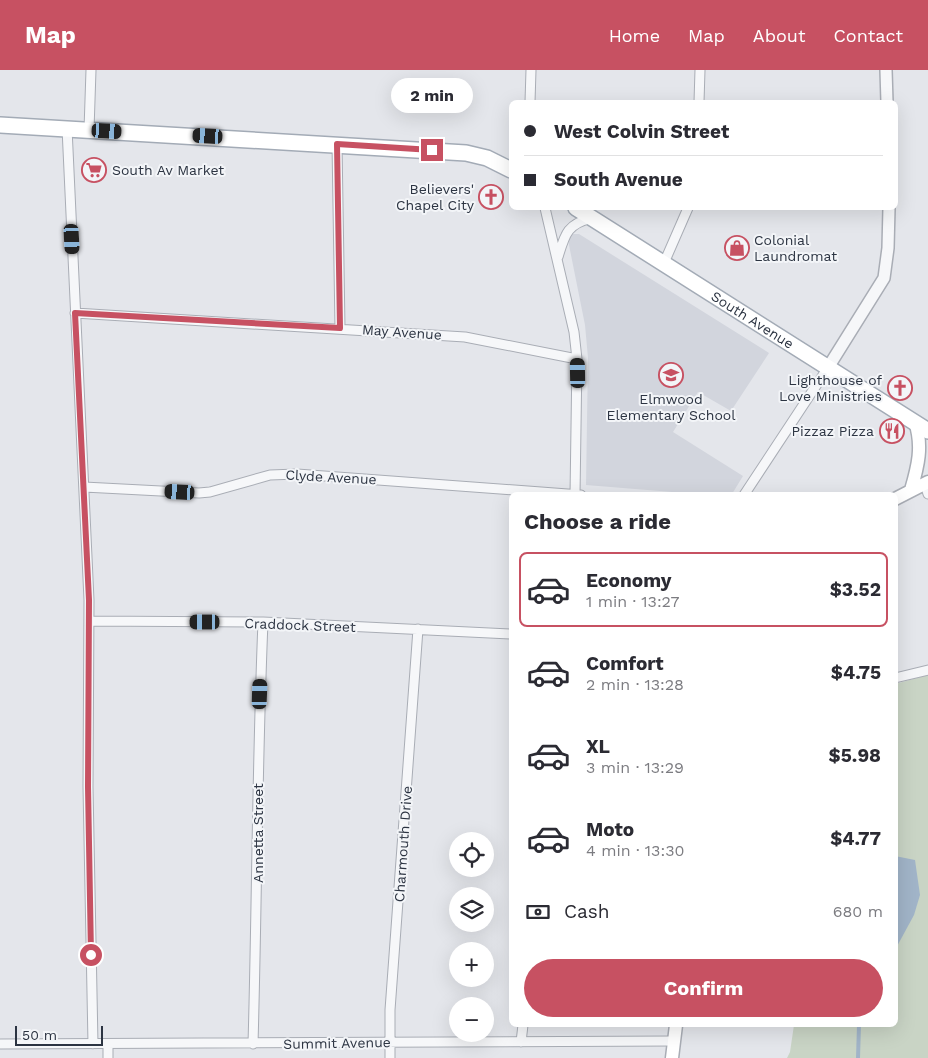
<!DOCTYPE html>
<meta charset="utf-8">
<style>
:root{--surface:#fff;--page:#f2f2f3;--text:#2b2b33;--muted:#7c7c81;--line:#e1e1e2;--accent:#c75162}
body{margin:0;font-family:"Work Sans",sans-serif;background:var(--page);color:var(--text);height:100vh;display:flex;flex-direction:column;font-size:19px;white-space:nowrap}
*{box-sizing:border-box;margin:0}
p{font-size:16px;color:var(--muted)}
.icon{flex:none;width:28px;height:28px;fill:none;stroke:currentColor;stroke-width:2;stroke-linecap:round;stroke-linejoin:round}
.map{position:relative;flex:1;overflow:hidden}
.panel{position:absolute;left:509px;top:422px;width:389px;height:535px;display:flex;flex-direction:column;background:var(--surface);border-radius:8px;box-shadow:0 5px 20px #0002}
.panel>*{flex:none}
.guide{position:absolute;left:509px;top:30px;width:389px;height:110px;border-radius:8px;box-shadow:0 5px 20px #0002;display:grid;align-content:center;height:110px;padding:0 15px;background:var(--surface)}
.controls{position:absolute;left:449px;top:762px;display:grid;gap:10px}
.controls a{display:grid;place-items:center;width:45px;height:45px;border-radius:50%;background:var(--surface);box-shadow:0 5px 20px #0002;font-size:25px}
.scale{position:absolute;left:15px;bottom:12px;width:88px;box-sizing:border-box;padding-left:5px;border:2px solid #2c3442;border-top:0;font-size:14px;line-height:18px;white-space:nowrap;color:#2c3442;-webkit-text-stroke:4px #f3f5f8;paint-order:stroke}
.end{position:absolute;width:22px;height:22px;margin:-11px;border:6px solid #c75162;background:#fff;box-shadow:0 0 0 2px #fff}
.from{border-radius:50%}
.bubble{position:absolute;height:35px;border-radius:18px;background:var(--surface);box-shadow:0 5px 20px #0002;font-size:16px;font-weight:700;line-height:35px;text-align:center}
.car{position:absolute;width:15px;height:30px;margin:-15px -8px;border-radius:6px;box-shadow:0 0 4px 1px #0007;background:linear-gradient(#222 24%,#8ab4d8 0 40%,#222 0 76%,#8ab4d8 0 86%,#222 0)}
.guide b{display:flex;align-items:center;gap:18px;height:48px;font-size:19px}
.guide b+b{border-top:1px solid var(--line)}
.guide i{width:12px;height:12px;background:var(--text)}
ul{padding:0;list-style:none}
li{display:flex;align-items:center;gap:15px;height:75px;margin:0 10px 8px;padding:0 5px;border:2px solid transparent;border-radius:8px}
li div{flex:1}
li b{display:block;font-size:19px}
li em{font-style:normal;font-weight:700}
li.active{border-color:var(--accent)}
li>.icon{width:45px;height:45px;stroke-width:1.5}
h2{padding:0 15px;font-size:22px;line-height:60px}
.pay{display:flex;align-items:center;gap:12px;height:55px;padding:0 15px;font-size:19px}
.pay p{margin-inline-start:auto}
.primary-button{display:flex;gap:10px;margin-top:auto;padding:10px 15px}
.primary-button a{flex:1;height:58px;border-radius:30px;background:var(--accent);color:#fff;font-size:20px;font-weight:700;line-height:58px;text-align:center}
header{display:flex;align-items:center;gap:30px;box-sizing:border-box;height:70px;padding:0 25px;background:var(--accent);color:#fff}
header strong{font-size:24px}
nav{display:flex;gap:28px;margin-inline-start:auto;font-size:18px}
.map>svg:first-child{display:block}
.built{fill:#d2d5dd}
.green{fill:#c9d4c5}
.water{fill:#a1b4c8}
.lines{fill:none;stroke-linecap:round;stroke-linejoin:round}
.stream{stroke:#a1b4c8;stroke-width:4}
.minor-casing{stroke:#a9adb5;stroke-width:11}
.tertiary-casing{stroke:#a9adb5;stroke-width:14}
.secondary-casing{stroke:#a9adb5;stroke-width:15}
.primary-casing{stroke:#a3abb6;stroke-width:18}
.minor{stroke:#f6f7f9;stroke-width:9}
.tertiary{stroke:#f6f7f9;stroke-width:11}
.secondary{stroke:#fff;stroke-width:12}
.primary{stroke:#fff;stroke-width:15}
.route{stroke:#c75162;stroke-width:6}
.labels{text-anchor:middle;stroke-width:4;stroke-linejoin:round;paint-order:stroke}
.poi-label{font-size:14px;fill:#2c3442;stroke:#f3f5f8;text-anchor:end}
.street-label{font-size:14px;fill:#2c3442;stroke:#f3f5f8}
</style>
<header>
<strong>Map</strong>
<nav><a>Home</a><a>Map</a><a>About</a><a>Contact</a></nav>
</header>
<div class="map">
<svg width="928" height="988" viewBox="0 0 928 988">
<rect width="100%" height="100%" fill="#e4e6eb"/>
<!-- built -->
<path class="built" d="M572,164H579L769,283L731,341L698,322L673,362L743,406L732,424L672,422L586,415L588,288L585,255L568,170Z"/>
<!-- green -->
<path class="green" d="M928,605V988H787L790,982L794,955H895V614Z"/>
<!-- water -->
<path class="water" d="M895,786L915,790L920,825L914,845L895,880Z"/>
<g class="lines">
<!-- stream -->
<path class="stream" d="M858,988L859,955"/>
<defs>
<path id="minor" d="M530,32L531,0
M699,32L700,0
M67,58L89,530L88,717L93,974
M89,60L91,0
M337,74L340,258
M545,138L574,262L577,289L575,425
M558,187C565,164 567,154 592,148
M664,193L688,138
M75,243L465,267L577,289
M925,414L928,424
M84,417L199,423L210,422L270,405L297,404L581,425
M744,425L829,296
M89,551L263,552L511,564
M895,608L928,600
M521,972L523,955
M0,974L674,971
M108,974V988
M253,974C257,833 257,693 263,552
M390,988V940L418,559"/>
<path id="tertiary" d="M886,0L887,32
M829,296L884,208L888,178L889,138"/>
<path id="secondary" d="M911,420C918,396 923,376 915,352
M895,429L928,412
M672,988L676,955"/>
<g id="primary">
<path d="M0,55L466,83L487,88L511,100"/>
<path id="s1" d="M576,138L928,361"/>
</g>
</defs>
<!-- minor casing -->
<use href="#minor" class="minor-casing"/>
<!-- tertiary casing -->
<use href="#tertiary" class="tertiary-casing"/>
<!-- secondary casing -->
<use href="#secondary" class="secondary-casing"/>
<!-- primary casing -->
<use href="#primary" class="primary-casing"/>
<!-- minor -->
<use href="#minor" class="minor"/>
<!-- tertiary -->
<use href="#tertiary" class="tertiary"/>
<!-- secondary -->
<use href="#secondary" class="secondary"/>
<!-- primary -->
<use href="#primary" class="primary"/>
</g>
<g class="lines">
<!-- route -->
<path class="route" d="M91,885L88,717L89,530L75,243L340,258L337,74L432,80"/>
</g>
<!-- icons -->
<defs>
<symbol id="supermarket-ring" viewBox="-11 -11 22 22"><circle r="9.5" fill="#f3f5f8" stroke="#c75162" stroke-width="1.5"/><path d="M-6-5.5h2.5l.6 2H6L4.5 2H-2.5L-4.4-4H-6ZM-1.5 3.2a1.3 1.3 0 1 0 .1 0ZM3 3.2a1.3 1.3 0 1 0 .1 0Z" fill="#c75162"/></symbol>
<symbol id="church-ring" viewBox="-11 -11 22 22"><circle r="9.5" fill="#f3f5f8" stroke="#c75162" stroke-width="1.5"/><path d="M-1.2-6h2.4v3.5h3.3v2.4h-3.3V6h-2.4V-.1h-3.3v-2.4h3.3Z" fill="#c75162"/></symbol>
<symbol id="shop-ring" viewBox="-11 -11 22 22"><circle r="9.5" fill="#f3f5f8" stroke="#c75162" stroke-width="1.5"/><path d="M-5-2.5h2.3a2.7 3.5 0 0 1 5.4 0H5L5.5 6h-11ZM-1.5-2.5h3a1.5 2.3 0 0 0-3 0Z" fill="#c75162"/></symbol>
<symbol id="school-ring" viewBox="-11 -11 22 22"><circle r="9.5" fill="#f3f5f8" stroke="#c75162" stroke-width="1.5"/><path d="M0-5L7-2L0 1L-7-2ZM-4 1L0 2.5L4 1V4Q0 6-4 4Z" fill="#c75162"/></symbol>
<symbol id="restaurant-ring" viewBox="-11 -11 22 22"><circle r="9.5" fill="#f3f5f8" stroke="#c75162" stroke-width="1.5"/><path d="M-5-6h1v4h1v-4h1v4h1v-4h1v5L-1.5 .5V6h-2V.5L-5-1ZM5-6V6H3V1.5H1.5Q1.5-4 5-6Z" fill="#c75162"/></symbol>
</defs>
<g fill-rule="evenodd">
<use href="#supermarket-ring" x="80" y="86" width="28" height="28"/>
<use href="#church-ring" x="477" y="113" width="28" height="28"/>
<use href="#shop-ring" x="723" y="164" width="28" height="28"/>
<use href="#school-ring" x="657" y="291" width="28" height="28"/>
<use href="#church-ring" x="886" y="304" width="28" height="28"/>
<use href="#restaurant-ring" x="878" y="347" width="28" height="28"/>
</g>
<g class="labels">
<!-- poi labels -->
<g class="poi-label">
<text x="112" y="105" text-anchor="start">South Av Market</text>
<text x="474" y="124">Believers'<tspan x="474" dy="16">Chapel City</tspan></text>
<text x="754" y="175" text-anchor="start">Colonial<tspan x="754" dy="16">Laundromat</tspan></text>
<text x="882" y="315">Lighthouse of<tspan x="882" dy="16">Love Ministries</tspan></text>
<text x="671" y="334" text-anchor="middle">Elmwood<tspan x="671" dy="16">Elementary School</tspan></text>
<text x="874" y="366">Pizzaz Pizza</text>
</g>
<!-- street labels -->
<g class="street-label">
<text dy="5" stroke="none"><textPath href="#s1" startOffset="209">South Avenue</textPath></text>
<text transform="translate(402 262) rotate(4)" y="5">May Avenue</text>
<text transform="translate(331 407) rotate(3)" y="5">Clyde Avenue</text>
<text transform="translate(300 555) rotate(2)" y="5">Craddock Street</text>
<text transform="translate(258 763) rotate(-90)" y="5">Annetta Street</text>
<text transform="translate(403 774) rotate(-86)" y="5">Charmouth Drive</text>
<text transform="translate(337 973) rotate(-1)" y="5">Summit Avenue</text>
</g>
</g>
</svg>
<div class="controls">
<a><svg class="icon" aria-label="locate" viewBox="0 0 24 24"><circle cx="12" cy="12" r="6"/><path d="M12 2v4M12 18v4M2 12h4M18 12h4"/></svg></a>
<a><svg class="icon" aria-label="layers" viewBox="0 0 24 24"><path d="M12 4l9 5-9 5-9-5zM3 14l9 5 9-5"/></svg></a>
<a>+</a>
<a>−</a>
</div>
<div class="scale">50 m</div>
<i class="end from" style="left:91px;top:885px"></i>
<i class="end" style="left:432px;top:80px"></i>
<div class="bubble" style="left:391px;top:8px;width:82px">2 min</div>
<i class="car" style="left:107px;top:61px;rotate:93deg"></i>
<i class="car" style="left:208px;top:66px;rotate:273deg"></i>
<i class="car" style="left:72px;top:169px;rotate:177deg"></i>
<i class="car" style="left:578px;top:303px;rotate:359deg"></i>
<i class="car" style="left:180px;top:422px;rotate:273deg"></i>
<i class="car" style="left:205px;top:552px;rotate:270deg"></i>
<i class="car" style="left:260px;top:624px;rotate:2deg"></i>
<div class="guide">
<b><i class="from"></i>West Colvin Street</b>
<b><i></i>South Avenue</b>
</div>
<section class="panel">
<h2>Choose a ride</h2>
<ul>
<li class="active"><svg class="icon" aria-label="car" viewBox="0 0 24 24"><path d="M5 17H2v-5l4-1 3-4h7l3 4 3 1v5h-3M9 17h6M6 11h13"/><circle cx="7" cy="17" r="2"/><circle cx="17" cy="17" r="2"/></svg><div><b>Economy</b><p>1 min · 13:27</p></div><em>$3.52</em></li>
<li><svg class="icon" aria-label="car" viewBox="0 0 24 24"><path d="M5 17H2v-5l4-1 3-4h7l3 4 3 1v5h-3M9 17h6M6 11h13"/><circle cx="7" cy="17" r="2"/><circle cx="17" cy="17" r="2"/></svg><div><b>Comfort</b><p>2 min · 13:28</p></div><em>$4.75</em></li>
<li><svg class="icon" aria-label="car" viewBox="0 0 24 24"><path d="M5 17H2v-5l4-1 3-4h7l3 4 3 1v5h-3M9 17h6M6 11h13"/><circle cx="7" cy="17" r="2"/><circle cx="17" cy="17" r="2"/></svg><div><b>XL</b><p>3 min · 13:29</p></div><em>$5.98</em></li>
<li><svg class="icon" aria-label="car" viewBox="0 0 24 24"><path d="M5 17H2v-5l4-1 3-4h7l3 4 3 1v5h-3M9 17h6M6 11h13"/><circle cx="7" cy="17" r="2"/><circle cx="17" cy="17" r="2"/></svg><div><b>Moto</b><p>4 min · 13:30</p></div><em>$4.77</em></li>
</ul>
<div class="pay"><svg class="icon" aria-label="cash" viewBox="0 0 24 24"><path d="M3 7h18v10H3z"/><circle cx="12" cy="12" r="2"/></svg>Cash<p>680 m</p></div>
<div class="primary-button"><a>Confirm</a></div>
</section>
</div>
